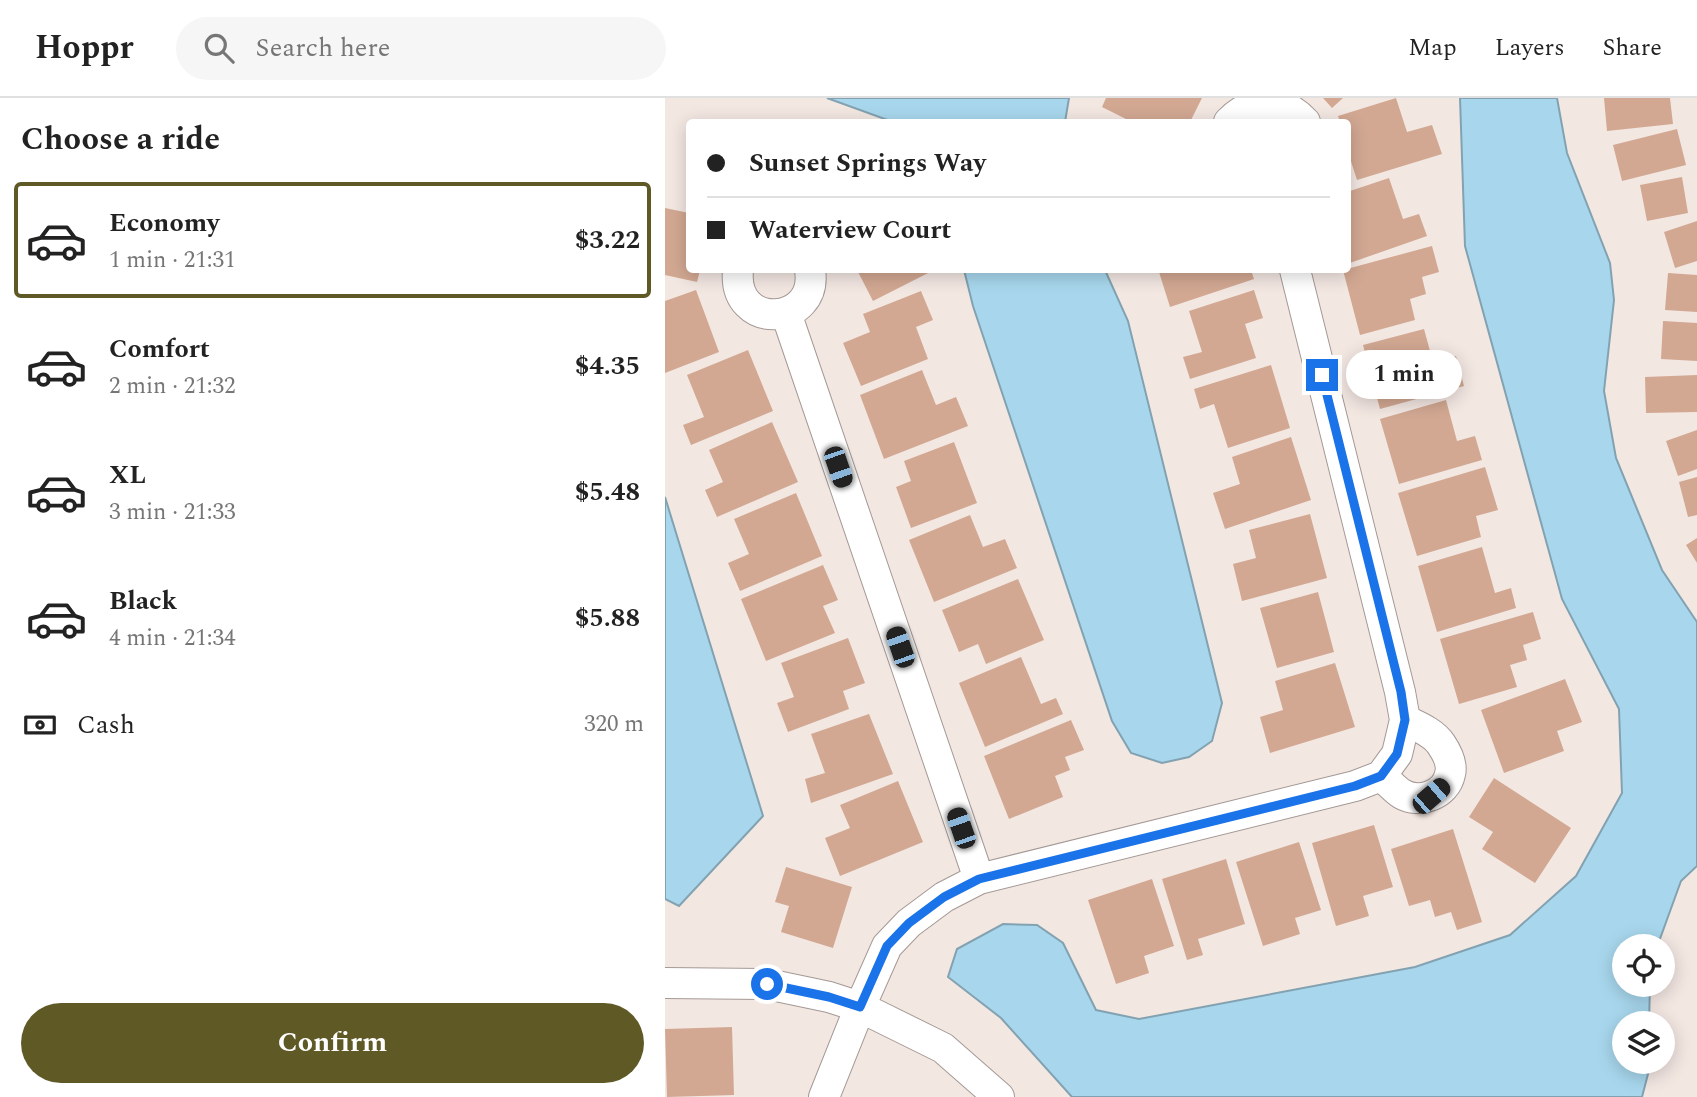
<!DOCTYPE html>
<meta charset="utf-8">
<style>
:root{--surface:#fff;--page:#f6f6f6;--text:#222;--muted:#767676;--line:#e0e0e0;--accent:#5f5926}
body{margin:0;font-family:Spectral,serif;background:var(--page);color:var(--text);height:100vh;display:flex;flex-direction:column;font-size:26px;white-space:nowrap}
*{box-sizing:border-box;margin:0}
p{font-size:23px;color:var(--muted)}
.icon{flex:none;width:38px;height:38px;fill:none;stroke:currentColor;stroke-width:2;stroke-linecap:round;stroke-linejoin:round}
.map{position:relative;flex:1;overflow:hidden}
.details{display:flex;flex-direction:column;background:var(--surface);width:665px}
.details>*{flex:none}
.guide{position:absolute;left:21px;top:21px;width:665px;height:154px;border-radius:7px;box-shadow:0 4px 18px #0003;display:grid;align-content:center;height:154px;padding:0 21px;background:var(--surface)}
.controls{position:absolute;left:947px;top:836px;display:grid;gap:14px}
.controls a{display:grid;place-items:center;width:63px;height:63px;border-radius:50%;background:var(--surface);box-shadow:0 4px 18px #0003;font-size:35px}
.end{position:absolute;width:32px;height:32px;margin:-16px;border:9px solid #1a73e8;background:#fff;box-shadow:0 0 0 4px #fff}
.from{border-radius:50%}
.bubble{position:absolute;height:49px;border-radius:24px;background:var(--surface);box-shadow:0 4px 18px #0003;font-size:23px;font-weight:700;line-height:49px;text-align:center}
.car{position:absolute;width:21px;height:42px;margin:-21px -10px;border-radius:9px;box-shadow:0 0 5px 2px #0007;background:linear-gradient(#222 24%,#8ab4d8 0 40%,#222 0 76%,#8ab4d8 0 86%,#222 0)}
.guide b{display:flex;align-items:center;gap:24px;height:66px;font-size:26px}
.guide b+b{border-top:2px solid var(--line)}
.guide i{width:18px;height:18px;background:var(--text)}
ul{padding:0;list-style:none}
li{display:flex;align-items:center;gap:21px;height:116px;margin:0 14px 10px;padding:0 7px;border:4px solid transparent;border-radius:7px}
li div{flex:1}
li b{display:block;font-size:26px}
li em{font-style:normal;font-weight:700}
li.selected{border-color:var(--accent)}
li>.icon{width:63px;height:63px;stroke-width:1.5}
h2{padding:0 21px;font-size:32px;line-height:84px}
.pay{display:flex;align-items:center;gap:18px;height:77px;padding:0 21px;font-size:26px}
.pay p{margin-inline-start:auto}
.primary-button{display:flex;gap:14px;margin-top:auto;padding:14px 21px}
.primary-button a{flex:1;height:80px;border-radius:42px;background:var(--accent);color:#fff;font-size:28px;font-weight:700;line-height:80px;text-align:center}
header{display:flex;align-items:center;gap:42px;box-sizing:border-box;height:98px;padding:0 35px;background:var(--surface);border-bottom:2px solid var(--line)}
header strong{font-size:33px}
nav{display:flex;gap:38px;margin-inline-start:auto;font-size:24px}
.search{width:490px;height:63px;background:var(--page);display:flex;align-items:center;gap:18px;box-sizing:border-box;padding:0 24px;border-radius:38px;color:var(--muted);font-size:26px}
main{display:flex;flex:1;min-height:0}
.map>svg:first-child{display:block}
.water{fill:#a8d7ed;stroke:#82a2b1;stroke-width:2}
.building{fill:#d2a892}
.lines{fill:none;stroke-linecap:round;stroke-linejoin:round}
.minor-casing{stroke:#a49995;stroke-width:32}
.minor{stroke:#fff;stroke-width:30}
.route{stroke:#1a73e8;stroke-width:9}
</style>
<header>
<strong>Hoppr</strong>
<div class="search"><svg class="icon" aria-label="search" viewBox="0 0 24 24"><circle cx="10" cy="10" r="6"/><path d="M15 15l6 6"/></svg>Search here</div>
<nav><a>Map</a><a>Layers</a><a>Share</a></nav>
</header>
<main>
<section class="details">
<h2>Choose a ride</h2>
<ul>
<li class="selected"><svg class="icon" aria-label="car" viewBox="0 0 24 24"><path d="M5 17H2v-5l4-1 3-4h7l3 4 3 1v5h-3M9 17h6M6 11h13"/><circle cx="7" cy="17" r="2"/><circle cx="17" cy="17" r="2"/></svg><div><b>Economy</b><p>1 min · 21:31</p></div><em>$3.22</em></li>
<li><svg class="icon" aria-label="car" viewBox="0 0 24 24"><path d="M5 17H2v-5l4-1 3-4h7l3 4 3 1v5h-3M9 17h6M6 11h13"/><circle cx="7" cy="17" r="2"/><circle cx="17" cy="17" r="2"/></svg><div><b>Comfort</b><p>2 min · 21:32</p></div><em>$4.35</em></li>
<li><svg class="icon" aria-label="car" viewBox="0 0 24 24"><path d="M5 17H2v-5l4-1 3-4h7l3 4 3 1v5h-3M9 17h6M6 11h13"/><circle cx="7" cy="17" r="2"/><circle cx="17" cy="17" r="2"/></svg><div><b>XL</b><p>3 min · 21:33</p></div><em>$5.48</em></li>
<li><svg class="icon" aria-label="car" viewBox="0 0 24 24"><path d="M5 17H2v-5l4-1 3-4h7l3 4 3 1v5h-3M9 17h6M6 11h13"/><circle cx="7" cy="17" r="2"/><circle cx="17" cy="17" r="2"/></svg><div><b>Black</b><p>4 min · 21:34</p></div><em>$5.88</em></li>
</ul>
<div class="pay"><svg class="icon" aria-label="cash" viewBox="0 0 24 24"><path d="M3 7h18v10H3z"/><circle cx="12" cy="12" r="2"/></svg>Cash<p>320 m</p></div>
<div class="primary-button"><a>Confirm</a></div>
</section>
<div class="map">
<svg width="1032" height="999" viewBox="0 0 1032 999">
<rect width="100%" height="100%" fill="#f3e7e2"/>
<!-- water -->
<path class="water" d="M162,0H404L400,24H228Z
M795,0H892L902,55L945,165L949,202L939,293L951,360L997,472L1032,524V768L1016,783L992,849H959V887H985L984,926H959V964H984V972L977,999H407L336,920L283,879L292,851L338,826L372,827L398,845L431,912L474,921L750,869L845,837L911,778L957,695L954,611L897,501L800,148Z
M299,172H440L463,223L557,605L547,643L524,659L497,665L466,655L447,623L308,208Z
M0,399L98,718L14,808L0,801Z"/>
<!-- building -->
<path class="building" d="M441,0H537L525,24H467L437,9Z
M658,0H678L667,10Z
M731,0L742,34L767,27L777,56L692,82L682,51V24H675L673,18Z
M939,0H1005L1008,26L942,33Z
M1012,31L1021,67L957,83L948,47Z
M1017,79L1023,115L982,123L975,87Z
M724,80L738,121L754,116L762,138L682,166V94Z
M0,110L24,115V172H35L32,184L0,177Z
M1032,123V163L1010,170L999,134Z
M767,148L774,174L757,179L761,196L745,201L750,222L695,237L678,172Z
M192,172H269L208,203Z
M501,172H586L589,181L505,209L494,174Z
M1003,175L1032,177V214L1000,212Z
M31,192L54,254L0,275V203Z
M589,192L598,220L580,226L591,260L525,281L518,259L537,254L524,213Z
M256,193L268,222L251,229L263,261L196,288L178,245L205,234L198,216Z
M998,223L1032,225V263L996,261Z
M759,231L768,264L791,258L799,288L715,311L698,247Z
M83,252L108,313L26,347L18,327L39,319L22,277Z
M606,267L625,330L563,350L549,306L535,311L529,291Z
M257,272L271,307L291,299L303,328L219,361L195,297Z
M1032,277V314L981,315L980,279Z
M781,302L792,343L810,338L817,362L734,386L715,321Z
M107,324L133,384L52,419L40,392L58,384L44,352Z
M1032,332V371L1013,378L1001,343Z
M626,339L646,402L560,431L548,395L575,386L567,359Z
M289,344L312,405L246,430L231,389L246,383L239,363Z
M820,369L833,412L811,418L816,439L752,458L733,395Z
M1032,379V417L1023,419L1014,384Z
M131,395L157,458L75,493L63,465L84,456L69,421Z
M645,416L662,480L577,503L568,466L591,460L584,432Z
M305,417L318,449L340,441L352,470L269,504L244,442Z
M1032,440V465L1021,447Z
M817,449L830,495L846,490L851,510L772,534L753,468Z
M158,467L173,502L158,508L170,535L101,563L76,501Z
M353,481L379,542L321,566L313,546L294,554L277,512Z
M653,494L669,554L612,570L595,510Z
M868,514L876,541L858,547L862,562L845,567L852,589L794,606L775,541Z
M183,540L200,585L178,593L184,611L123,634L112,605L129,599L116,565Z
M356,559L376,606L391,600L398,616L320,649L294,585Z
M670,565L690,629L605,655L595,619L618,612L610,583Z
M900,581L917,624L892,633L899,653L839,675L816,612Z
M204,616L228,676L146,705L140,681L160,675L146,636Z
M406,622L419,652L400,659L405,672L390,678L398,699L344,721L319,658Z
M829,680L906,730L870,785L817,751L828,734L804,719Z
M233,683L258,744L175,778L160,740L185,730L175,707Z
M709,727L728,789L698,798L704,818L671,828L647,745Z
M788,731L817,824L792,832L786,814L770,819L765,802L744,808L726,751Z
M634,744L656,812L630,820L635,836L598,848L571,764Z
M561,761L580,826L533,841L538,857L522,862L497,781Z
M121,769L187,789L168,850L116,834L124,808L110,804Z
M487,781L509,848L479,858L484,875L451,886L423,802Z
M67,929L69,997L2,999L0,931Z"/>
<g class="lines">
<defs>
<path id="minor" d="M564,24C587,0 618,0 640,24
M73,172C67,234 154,228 145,172
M121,215L314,781
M716,678C723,683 730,692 737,696C754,706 781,697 785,676C788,666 782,655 776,646C768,634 752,628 740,622
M0,885L102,886L164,899L195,909L278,950L334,999
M159,999L195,909L222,848L244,825L279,799L314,781L690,688L716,678L732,656L740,622L735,594L630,172"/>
</defs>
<!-- minor casing -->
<use href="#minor" class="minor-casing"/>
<!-- minor -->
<use href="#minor" class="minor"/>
</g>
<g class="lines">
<!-- route -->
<path class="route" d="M102,886L164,899L195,909L222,848L244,825L279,799L314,781L690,688L716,678L732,656L740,622L736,594L657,277"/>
</g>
</svg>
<div class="controls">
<a><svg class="icon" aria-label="locate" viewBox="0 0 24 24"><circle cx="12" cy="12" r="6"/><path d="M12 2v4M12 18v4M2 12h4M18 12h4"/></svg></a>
<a><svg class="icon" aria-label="layers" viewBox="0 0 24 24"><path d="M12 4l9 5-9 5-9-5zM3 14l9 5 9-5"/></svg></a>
</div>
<i class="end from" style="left:102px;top:886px"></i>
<i class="end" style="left:657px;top:277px"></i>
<div class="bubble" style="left:681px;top:252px;width:116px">1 min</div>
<i class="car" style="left:173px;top:369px;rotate:161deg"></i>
<i class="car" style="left:235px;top:549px;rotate:341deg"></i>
<i class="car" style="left:766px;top:698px;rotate:49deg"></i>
<i class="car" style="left:296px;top:730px;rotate:341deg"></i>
<div class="guide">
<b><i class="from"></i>Sunset Springs Way</b>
<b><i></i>Waterview Court</b>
</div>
</div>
</main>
